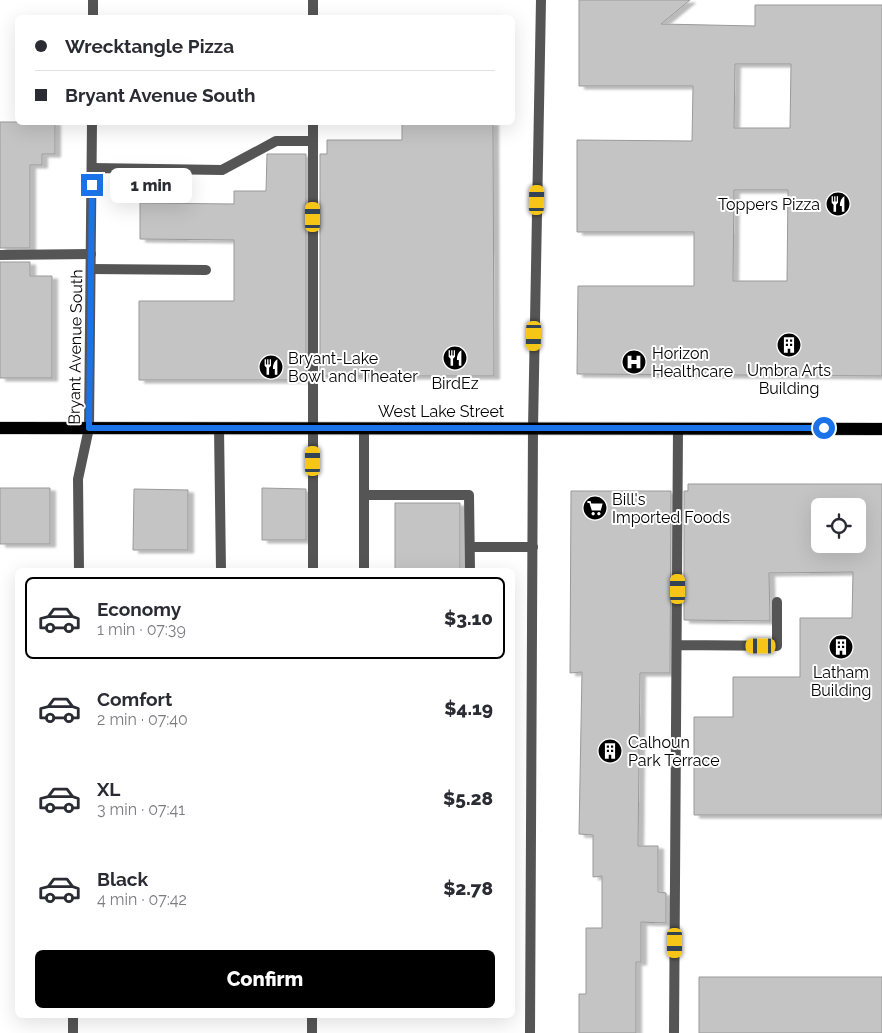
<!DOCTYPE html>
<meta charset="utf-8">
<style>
:root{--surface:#fff;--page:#f2f2f3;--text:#2b2b33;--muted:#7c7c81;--line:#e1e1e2;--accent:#000}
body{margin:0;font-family:Raleway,sans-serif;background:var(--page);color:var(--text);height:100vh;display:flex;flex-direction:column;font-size:19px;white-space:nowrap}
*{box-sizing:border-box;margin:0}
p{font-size:16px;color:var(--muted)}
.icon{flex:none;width:28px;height:28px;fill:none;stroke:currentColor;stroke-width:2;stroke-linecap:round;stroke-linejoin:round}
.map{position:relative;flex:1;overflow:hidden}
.sheet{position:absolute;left:15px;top:568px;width:500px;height:450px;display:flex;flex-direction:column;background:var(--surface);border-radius:8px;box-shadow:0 5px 20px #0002}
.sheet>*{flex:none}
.guide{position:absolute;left:15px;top:15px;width:500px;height:110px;border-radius:8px;box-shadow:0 5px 20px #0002;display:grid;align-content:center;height:110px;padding:0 20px;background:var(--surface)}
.fabs{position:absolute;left:811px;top:498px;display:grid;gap:10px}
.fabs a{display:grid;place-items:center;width:55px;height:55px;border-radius:8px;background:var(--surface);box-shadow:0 5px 20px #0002;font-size:25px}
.end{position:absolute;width:22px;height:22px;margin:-11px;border:6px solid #1a73e8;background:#fff;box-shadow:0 0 0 2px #fff}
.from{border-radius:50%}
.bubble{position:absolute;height:35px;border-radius:8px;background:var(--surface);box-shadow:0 5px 20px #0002;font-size:16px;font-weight:800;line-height:35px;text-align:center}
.car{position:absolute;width:15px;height:30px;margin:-15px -8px;border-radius:6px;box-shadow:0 0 4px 1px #0007;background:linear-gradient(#f5c518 24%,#345 0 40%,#f5c518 0 76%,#345 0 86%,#f5c518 0)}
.guide b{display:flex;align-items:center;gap:18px;height:48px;font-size:19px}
.guide b+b{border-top:1px solid var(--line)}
.guide i{width:12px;height:12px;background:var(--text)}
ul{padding:9px 0 0;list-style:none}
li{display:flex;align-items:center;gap:15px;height:82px;margin:0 10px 8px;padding:0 10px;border:2px solid transparent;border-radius:8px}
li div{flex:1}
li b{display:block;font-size:19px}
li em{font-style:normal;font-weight:800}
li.on{border-color:var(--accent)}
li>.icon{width:45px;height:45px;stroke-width:1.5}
.primary-button{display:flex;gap:10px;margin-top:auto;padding:10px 20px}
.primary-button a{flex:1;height:58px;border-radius:8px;background:var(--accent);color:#fff;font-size:20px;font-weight:800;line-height:58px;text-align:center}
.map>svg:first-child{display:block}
.building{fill:#c4c4c4;stroke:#999;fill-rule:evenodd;filter:url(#shadow)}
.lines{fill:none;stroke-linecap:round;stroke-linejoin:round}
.primary-casing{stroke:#dbdbdb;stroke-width:14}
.service{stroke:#555;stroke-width:10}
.minor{stroke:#555;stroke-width:10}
.primary{stroke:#000;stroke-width:12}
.route{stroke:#1a73e8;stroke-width:6}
.labels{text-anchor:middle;stroke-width:4;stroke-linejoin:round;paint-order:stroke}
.poi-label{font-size:16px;fill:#000;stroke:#fff;text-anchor:start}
.street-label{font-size:16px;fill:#000;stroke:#fff}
</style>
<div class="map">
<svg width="882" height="1033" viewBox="0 0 882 1033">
<defs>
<filter id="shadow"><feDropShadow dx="5.5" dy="3" stdDeviation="1" flood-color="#0004"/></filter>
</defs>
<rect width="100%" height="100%" fill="#fff"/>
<!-- building -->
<path class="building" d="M579,0H690L661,24L755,26V5H882V376L577,374L578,286H694V232H577V140L692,141L693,86H579ZM735,64H791L790,128H734ZM734,190H788L787,281H733Z
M0,122H55V154H42V165H30V248H0Z
M402,122H493L494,376H320V154H327V140H402Z
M267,154H306V380H139V301H234V240L140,239V203L234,204V191H266Z
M0,262H30V276H52V378H0Z
M688,484H882V815H694V717H733V677H800V618H852L853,572L769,573L770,621L684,620V491H688ZM820,506H858V544H820Z
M0,488H50V544H0Z
M262,488L306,489V540H262Z
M134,489L188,490V550H133Z
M571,491H671L670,673H640L638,846H658V892L666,893V923L641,922V962H636V1033H579V994H586V928H602V876L593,877V835L579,834L582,672L570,673Z
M395,503H460V570H395Z
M699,977H882V1033H699Z"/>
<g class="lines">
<defs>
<path id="primary" d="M0,428L882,429"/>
</defs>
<!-- primary casing -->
<use href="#primary" class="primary-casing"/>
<!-- service -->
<path class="service" d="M313,0V18
M92,168L222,170L276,141H313
M0,255L91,254
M91,269L206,270
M219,428L221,570
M364,495H469L470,570
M470,547H533
M313,570V122
M364,570V428
M677,645L777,646V602
M312,1033V1015
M674,1033L678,428"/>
<!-- minor -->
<path class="minor" d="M93,18V0
M79,570L78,479L89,428L92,122
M73,1033V1015
M530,1033L533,428L541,0"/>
<!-- primary -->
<use href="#primary" class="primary"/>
</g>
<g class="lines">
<!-- route -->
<path class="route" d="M92,185L89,428H824"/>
</g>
<!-- icons -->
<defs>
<symbol id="restaurant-disc" viewBox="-11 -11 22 22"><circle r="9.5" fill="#000" stroke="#fff"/><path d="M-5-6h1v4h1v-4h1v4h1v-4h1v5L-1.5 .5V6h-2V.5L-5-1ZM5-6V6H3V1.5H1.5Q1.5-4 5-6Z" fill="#fff"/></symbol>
<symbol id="building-disc" viewBox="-11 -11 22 22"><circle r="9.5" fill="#000" stroke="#fff"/><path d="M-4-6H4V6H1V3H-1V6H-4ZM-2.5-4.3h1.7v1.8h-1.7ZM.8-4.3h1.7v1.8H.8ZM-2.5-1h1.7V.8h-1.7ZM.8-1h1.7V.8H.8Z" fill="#fff"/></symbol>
<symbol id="hospital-disc" viewBox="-11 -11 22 22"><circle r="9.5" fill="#000" stroke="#fff"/><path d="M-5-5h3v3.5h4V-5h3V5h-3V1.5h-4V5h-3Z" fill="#fff"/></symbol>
<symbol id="supermarket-disc" viewBox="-11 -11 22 22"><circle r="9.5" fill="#000" stroke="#fff"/><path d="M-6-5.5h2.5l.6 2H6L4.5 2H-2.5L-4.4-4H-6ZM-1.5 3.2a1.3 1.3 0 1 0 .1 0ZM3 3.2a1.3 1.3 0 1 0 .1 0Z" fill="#fff"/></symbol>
</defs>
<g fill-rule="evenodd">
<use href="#restaurant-disc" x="824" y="190" width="28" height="28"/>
<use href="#building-disc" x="775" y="331" width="28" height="28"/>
<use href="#restaurant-disc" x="441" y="344" width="28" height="28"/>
<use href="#hospital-disc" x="620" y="348" width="28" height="28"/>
<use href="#restaurant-disc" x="257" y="353" width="28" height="28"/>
<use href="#supermarket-disc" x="581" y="494" width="28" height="28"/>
<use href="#building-disc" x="827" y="633" width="28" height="28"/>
<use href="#building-disc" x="596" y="737" width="28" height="28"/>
</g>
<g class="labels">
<!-- poi labels -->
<g class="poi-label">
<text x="820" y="210" text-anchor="end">Toppers Pizza</text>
<text x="652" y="359">Horizon<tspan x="652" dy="18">Healthcare</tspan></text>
<text x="288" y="364">Bryant-Lake<tspan x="288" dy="18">Bowl and Theater</tspan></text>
<text x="789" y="376" text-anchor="middle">Umbra Arts<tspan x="789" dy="18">Building</tspan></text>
<text x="455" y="389" text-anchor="middle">BirdEz</text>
<text x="612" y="505">Bill's<tspan x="612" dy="18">Imported Foods</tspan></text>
<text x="841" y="678" text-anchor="middle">Latham<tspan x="841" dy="18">Building</tspan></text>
<text x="628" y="748">Calhoun<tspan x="628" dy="18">Park Terrace</tspan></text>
</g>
<!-- street labels -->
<g class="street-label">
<text transform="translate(75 347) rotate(-89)" y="6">Bryant Avenue South</text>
<text x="441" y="417">West Lake Street</text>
</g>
</g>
</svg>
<div class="fabs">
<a><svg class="icon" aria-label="locate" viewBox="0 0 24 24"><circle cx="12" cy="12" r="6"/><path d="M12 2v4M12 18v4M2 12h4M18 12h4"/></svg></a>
</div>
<i class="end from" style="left:824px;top:428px"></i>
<i class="end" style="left:92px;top:185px"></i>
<div class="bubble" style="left:110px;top:168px;width:82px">1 min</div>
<i class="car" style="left:537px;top:200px;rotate:1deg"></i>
<i class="car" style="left:313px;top:217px;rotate:0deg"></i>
<i class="car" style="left:534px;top:336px;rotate:181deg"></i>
<i class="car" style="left:313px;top:461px;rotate:0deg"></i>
<i class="car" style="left:678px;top:589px;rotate:0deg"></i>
<i class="car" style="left:761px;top:646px;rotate:270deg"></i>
<i class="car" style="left:675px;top:943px;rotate:180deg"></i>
<div class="guide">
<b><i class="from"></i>Wrecktangle Pizza</b>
<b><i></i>Bryant Avenue South</b>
</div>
<section class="sheet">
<ul>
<li class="on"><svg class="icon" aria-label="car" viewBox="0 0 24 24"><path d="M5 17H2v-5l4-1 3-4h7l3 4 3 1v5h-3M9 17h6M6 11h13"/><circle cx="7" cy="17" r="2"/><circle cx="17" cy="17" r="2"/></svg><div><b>Economy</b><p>1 min · 07:39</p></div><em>$3.10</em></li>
<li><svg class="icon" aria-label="car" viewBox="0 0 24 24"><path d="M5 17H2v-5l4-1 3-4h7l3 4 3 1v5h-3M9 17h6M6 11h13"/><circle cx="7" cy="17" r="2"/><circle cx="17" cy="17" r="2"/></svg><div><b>Comfort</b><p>2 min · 07:40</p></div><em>$4.19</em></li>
<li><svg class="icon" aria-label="car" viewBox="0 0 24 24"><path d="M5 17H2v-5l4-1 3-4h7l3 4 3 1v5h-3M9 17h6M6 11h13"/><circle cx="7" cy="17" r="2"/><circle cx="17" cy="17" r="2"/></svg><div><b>XL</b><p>3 min · 07:41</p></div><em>$5.28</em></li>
<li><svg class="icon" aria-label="car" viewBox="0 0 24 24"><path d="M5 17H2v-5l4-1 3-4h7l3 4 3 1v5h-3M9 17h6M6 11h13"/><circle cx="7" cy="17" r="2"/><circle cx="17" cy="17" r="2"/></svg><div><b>Black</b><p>4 min · 07:42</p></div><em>$2.78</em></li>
</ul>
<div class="primary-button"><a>Confirm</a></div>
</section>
</div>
